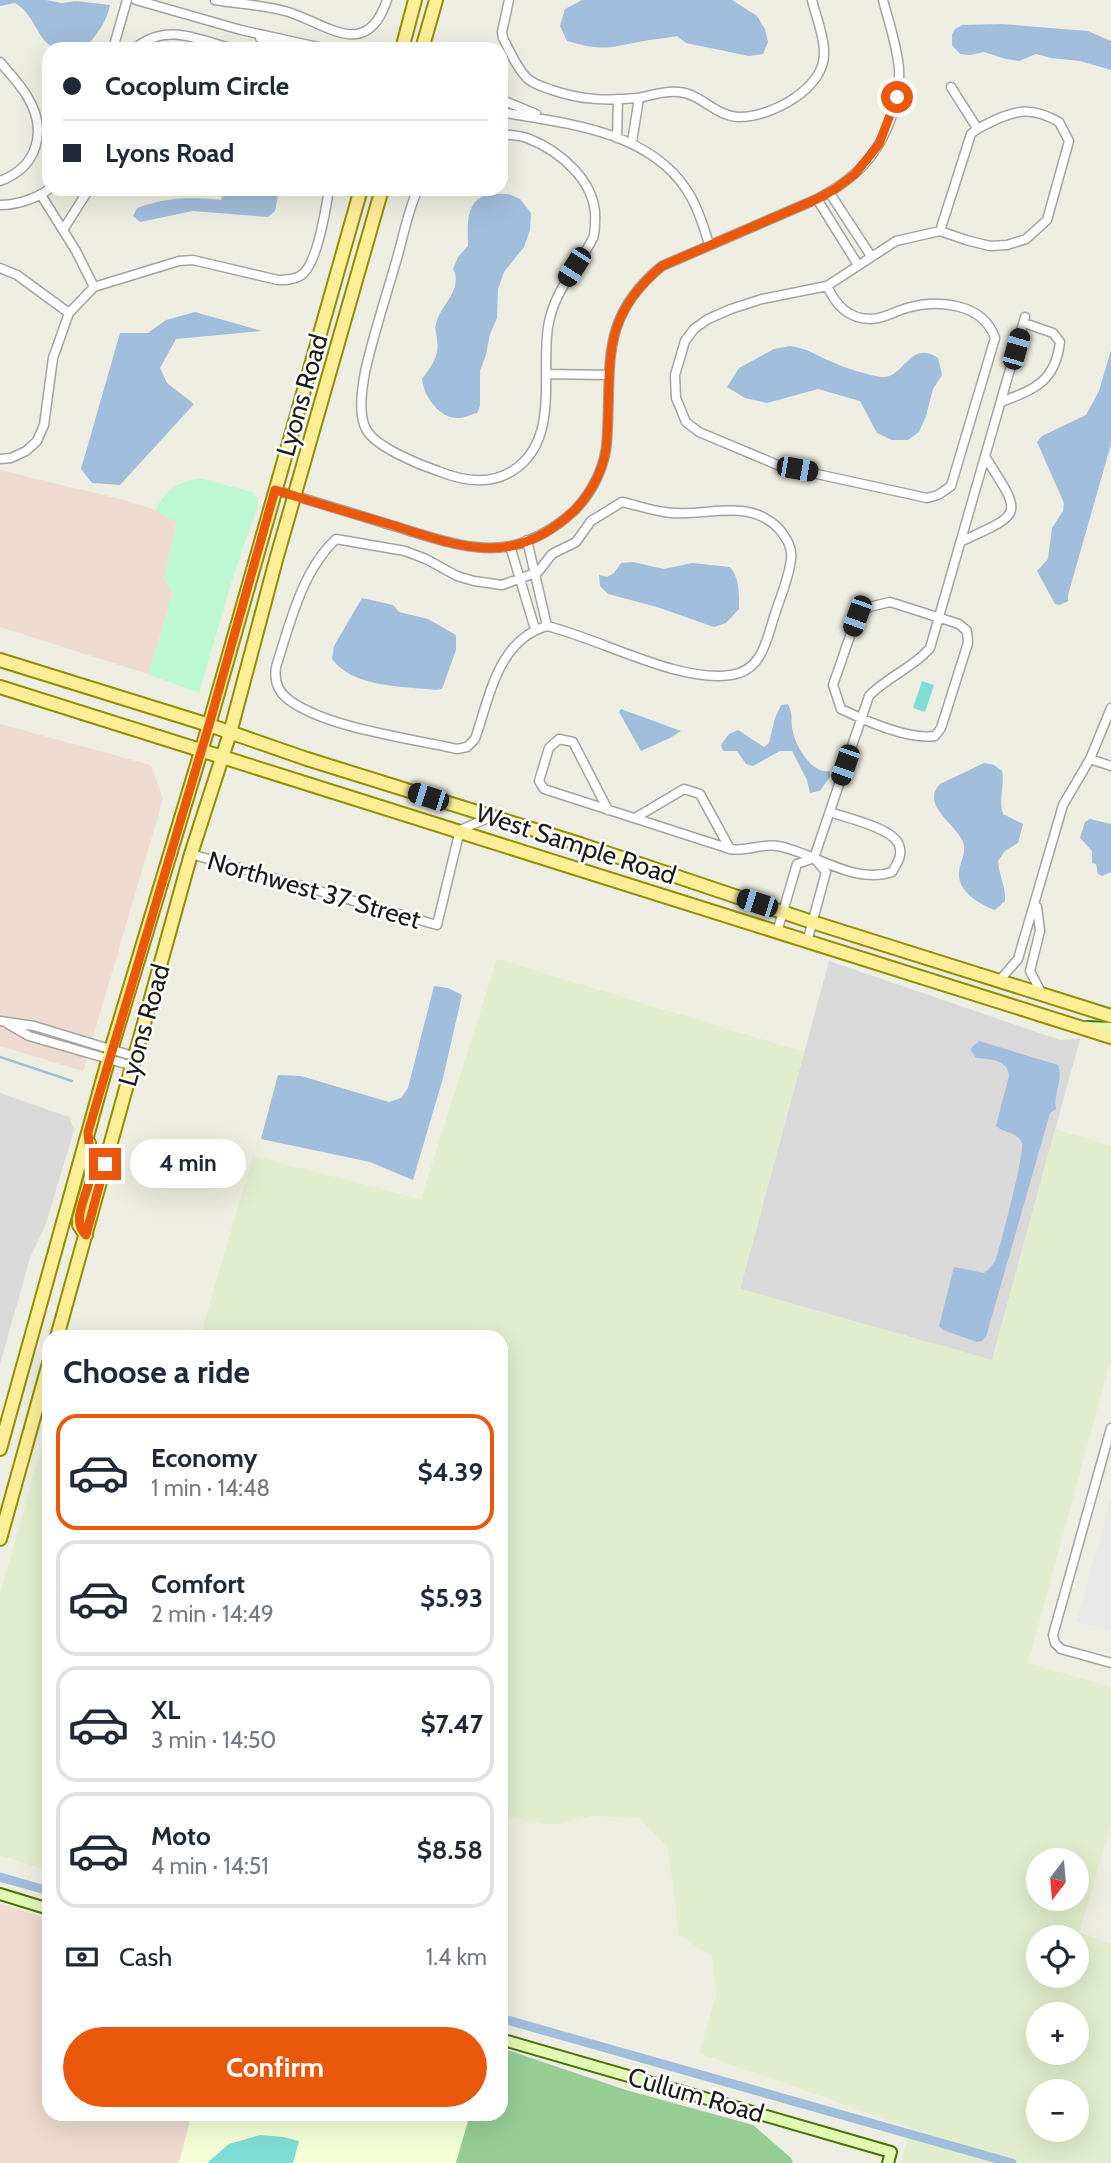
<!DOCTYPE html>
<meta charset="utf-8">
<style>
:root{--surface:#fff;--page:#f6f6f7;--text:#1f2937;--muted:#747a83;--line:#e0e1e3;--accent:#ea580c}
body{margin:0;font-family:Cabin,sans-serif;background:var(--page);color:var(--text);height:100vh;display:flex;flex-direction:column;font-size:26px;white-space:nowrap}
*{box-sizing:border-box;margin:0}
p{font-size:23px;color:var(--muted)}
.icon{flex:none;width:38px;height:38px;fill:none;stroke:currentColor;stroke-width:2;stroke-linecap:round;stroke-linejoin:round}
.map{position:relative;flex:1;overflow:hidden}
.panel{position:absolute;left:42px;top:1330px;width:466px;height:791px;display:flex;flex-direction:column;background:var(--surface);border-radius:21px;box-shadow:0 7px 28px #0002}
.panel>*{flex:none}
.top-card{position:absolute;left:42px;top:42px;width:466px;height:154px;border-radius:21px;box-shadow:0 7px 28px #0002;display:grid;align-content:center;height:154px;padding:0 21px;background:var(--surface)}
.needle{width:46px;rotate:196deg}
.controls{position:absolute;left:1026px;top:1848px;display:grid;gap:14px}
.controls a{display:grid;place-items:center;width:63px;height:63px;border-radius:50%;background:var(--surface);box-shadow:0 7px 28px #0002;font-size:35px}
.end{position:absolute;width:32px;height:32px;margin:-16px;border:9px solid #ea580c;background:#fff;box-shadow:0 0 0 4px #fff}
.from{border-radius:50%}
.bubble{position:absolute;height:49px;border-radius:24px;background:var(--surface);box-shadow:0 7px 28px #0002;font-size:23px;font-weight:800;line-height:49px;text-align:center}
.car{position:absolute;width:21px;height:42px;margin:-21px -10px;border-radius:9px;box-shadow:0 0 5px 2px #0007;background:linear-gradient(#222 24%,#8ab4d8 0 40%,#222 0 76%,#8ab4d8 0 86%,#222 0)}
.top-card b{display:flex;align-items:center;gap:24px;height:66px;font-size:26px}
.top-card b+b{border-top:2px solid var(--line)}
.top-card i{width:18px;height:18px;background:var(--text)}
ul{padding:0;list-style:none}
li{display:flex;align-items:center;gap:21px;height:116px;margin:0 14px 10px;padding:0 7px;border:4px solid var(--line);border-radius:21px}
li div{flex:1}
li b{display:block;font-size:26px}
li em{font-style:normal;font-weight:800}
li.on{border-color:var(--accent)}
li>.icon{width:63px;height:63px;stroke-width:1.5}
h2{padding:0 21px;font-size:32px;line-height:84px}
.pay{display:flex;align-items:center;gap:18px;height:77px;padding:0 21px;font-size:26px}
.pay p{margin-inline-start:auto}
.action{display:flex;gap:14px;margin-top:auto;padding:14px 21px}
.action a{flex:1;height:80px;border-radius:42px;background:var(--accent);color:#fff;font-size:28px;font-weight:800;line-height:80px;text-align:center}
.map>svg:first-child{display:block}
.residential{fill:#dad9d9}
.commercial{fill:#efdacf}
.education{fill:#f4ffd8}
.farmland{fill:#e1edcc;fill-rule:evenodd}
.forest{fill:#95cd95}
.park{fill:#bcf9d3}
.pitch{fill:#7eded5}
.parking{fill:#e8e8e8}
.water{fill:#a1bddc}
.lines{fill:none;stroke-linecap:round;stroke-linejoin:round}
.stream{stroke:#a1bddc;stroke-width:2.5}
.canal{stroke:#a1bddc;stroke-width:9}
.street-casing{stroke:#a3a3a3;stroke-width:11}
.secondary-casing{stroke:#457204;stroke-width:14}
.primary-casing{stroke:#938e00;stroke-width:16}
.street{stroke:#fff;stroke-width:8}
.secondary{stroke:#e1f9b3;stroke-width:10}
.primary{stroke:#fcee97;stroke-width:12}
.route{stroke:#ea580c;stroke-width:9}
.labels{text-anchor:middle;stroke-width:5;stroke-linejoin:round;paint-order:stroke}
.street-label{font-size:26px;fill:#1c1c1c;stroke:#fff}
</style>
<div class="map">
<svg width="1111" height="2163" viewBox="0 0 1111 2163">
<rect width="100%" height="100%" fill="#edede1"/>
<!-- residential -->
<path class="residential" d="M829,961L1060,1040L1080,1039L992,1360L740,1289Z
M0,1093L69,1117L74,1130L46,1224L30,1258L0,1364Z"/>
<!-- commercial -->
<path class="commercial" d="M0,470L124,500L156,510L177,519L164,579L173,593L148,674L0,627Z
M0,724L151,765L163,799L83,1071L0,1046Z
M0,1904L49,1919V2114H192L179,2163H0Z"/>
<!-- education -->
<path class="education" d="M192,2114H470L456,2163H179Z"/>
<!-- farmland -->
<path class="farmland" d="M497,959L804,1052L740,1289L992,1360L1055,1129L1111,1146V1358L1028,1663L1111,1687V1824L1079,1933L1111,1943V2163H901L911,2128L699,2053L716,1996L712,1957L679,1935L668,1847L639,1818L591,1816L552,1825L501,1815L500,1337H200L253,1156L421,1199ZM1038,1860H1076V1899H1038ZM1038,1937H1076V1976H1038ZM1038,2014H1076V2053H1038ZM1038,2091H1076V2130H1038Z
M49,1420V1871L0,1855V1595Z"/>
<!-- forest -->
<path class="forest" d="M501,2048L626,2090L753,2125L791,2158L793,2163H456L470,2114H500Z"/>
<!-- park -->
<path class="park" d="M198,478L252,492L258,499V506L233,577L199,693L148,674L173,593L164,579L177,520L170,519L156,510C164,490 178,483 198,478Z"/>
<!-- pitch -->
<path class="pitch" d="M922,681L934,685L925,712L913,708Z
M260,2135L283,2137L299,2141L293,2163H207L229,2144Z"/>
<!-- parking -->
<path class="parking" d="M1111,1499V1630L1076,1622Z"/>
<!-- water -->
<path class="water" d="M0,0H46L62,3L76,1L110,5C107,22 96,36 84,49C74,49 59,52 51,46C37,38 34,14 15,3L0,6Z
M582,0H732L757,16L765,29L768,42L763,54L749,56L686,43L677,36C664,39 651,39 638,42C606,49 599,50 567,41L560,26L565,9Z
M1002,24L1088,31L1111,41V70L1080,61L1051,58L1036,54L1019,61L1006,59L984,52L970,55L960,54L952,45V35L955,29L962,25Z
M225,189H279L275,211L268,217L193,211L140,222L133,216L137,208C167,197 190,197 221,200Z
M509,194L520,199L531,213L530,230L524,247L504,272L498,289L497,318L490,334L486,355L480,371V406L477,413C472,414 466,417 461,418C440,420 424,397 422,379C431,366 440,356 437,340C437,335 434,328 436,324C440,305 464,289 453,269L458,257L468,246C468,229 464,202 486,195C492,193 502,194 509,194Z
M195,312L262,331L176,339L160,368L167,383L194,404L120,485L92,483L81,469L120,333H148L166,320Z
M790,346C810,349 813,354 830,361C842,367 870,376 883,377C904,378 910,339 938,358L942,375L933,389L926,416L919,432L908,440H892L877,433L860,401L818,389L767,403L745,398L727,387L739,368L774,349Z
M1111,350V444L1068,595V601L1060,605L1055,604L1037,571L1048,559L1052,528L1063,511L1064,503L1037,442L1042,436L1086,415L1099,391Z
M633,562L664,569L692,563L730,567C740,579 739,594 739,609L726,623L714,627L657,607L608,594L600,586L599,575L607,577L614,573L621,563Z
M362,598L393,605L399,612L428,619L456,635V650L442,689L436,690C403,686 353,688 332,659L334,646Z
M788,704C794,716 790,721 793,732C796,747 812,774 829,771L831,775L820,791L810,793L807,780L792,751H780L753,766L746,764L737,751H723L721,745L729,734L738,730L764,747L769,743L775,718L781,705Z
M621,709L681,731L670,738L641,751L619,712Z
M984,763L994,765L1002,771C1005,786 998,800 1003,814L1023,824L1018,843L1005,851L998,861C999,876 1006,886 1005,901L995,910C979,904 957,891 959,872C960,861 968,851 962,840C955,824 920,804 940,784Z
M1090,819L1111,824V872L1102,876L1098,874L1096,864L1092,863V851L1080,838L1085,822Z
M434,986L448,988L462,995L443,1078L413,1180L370,1162L261,1139L278,1075L301,1076L389,1102L401,1098L408,1088Z
M979,1041L1058,1065C1064,1079 1053,1094 1056,1109L1050,1113L986,1337L982,1341L977,1342L943,1330L939,1326L954,1267L984,1273C988,1270 992,1266 995,1261C1000,1249 1025,1151 1022,1143C1018,1132 1003,1133 996,1126L1009,1076C1008,1059 989,1059 976,1058L970,1049Z"/>
<g class="lines">
<!-- stream -->
<path class="stream" d="M0,1057L72,1081"/>
<!-- canal -->
<path class="canal" d="M0,1877L49,1891
M500,2018L1012,2163"/>
<defs>
<path id="street" d="M136,0L241,30L327,49
M215,0C239,4 262,5 285,11C325,22 366,63 387,0
M509,0L502,32L503,38C510,51 517,69 528,79C535,85 544,87 552,90C581,100 607,101 637,98C651,96 664,90 679,92C701,94 716,116 738,117C769,118 826,89 824,52C824,35 816,17 812,0
M260,38L288,49
M113,49L127,0
M134,49C166,22 197,39 233,49
M0,62C9,73 20,84 27,96C48,130 38,167 0,181
M951,87L977,128
M500,99L536,114
M500,112C564,123 647,130 686,189C697,205 703,225 709,244
M617,138L618,99
M632,142L639,98
M418,189C407,212 403,240 395,265C385,300 373,336 365,372C362,389 358,414 366,429C375,447 420,465 438,471C465,482 494,486 518,467C559,435 541,371 548,327C554,289 577,270 593,238C595,233 595,228 595,222C598,183 561,151 527,138C519,135 509,135 500,134
M829,192L871,256
M817,199L858,265
M0,205C16,205 36,199 49,189
M63,230L89,189
M0,268L17,275L69,313
M827,286C836,305 848,319 871,319C883,319 896,311 907,308C938,299 983,303 995,338L951,486L938,495L927,498L780,466L699,432L686,422L676,398L675,375L685,341L694,329L708,319L731,309L762,299L827,286L896,241L940,231L966,240L990,246L1007,245L1026,239L1047,220L1069,141L1059,122C1034,108 1019,109 995,120C986,125 978,127 971,134L940,231
M94,287L179,261L193,260L278,280C286,280 293,280 300,276C317,267 326,208 329,189
M546,374L609,375
M1001,402C1035,389 1055,382 1060,342L1053,333L1024,323
M0,459L11,458L26,451L37,441L44,425L53,358L69,313L94,287L76,251L41,195
M275,490C312,501 349,512 387,524C425,535 471,554 511,546C534,541 558,526 575,510C593,491 606,465 607,439C612,365 598,318 662,266L817,199C830,192 842,185 853,175C882,151 901,106 899,69C897,45 889,23 883,0
M622,502C636,505 650,510 664,512C704,519 748,495 780,530C786,538 793,548 791,559C789,579 779,600 773,620C766,644 760,671 731,675C678,683 601,639 547,626C498,640 490,696 475,739L467,747L457,749C409,738 327,728 289,700C278,692 274,680 276,667C290,623 302,571 336,539L405,551L426,559L457,576L474,581L502,585L538,572L552,554L576,542L591,521Z
M527,540L547,626
M962,541C1023,513 1023,516 986,458
M510,546L535,629
M890,602L959,624L967,631L968,643L941,728L935,736C908,740 866,721 841,709L833,685L857,616L869,607Z
M1090,759L1111,766
M608,810L573,742L559,739L549,748L539,781L544,789L730,849C746,852 762,843 778,846C815,853 854,885 892,872C897,864 903,855 899,845C893,828 847,818 830,812
M635,818L684,789L700,794L730,849
M191,854L437,925L460,830L493,816
M814,858L869,696C887,677 913,668 930,648L1025,317
M1037,907L1040,931L1030,971L1042,994
M777,932L797,864L814,858
M807,942L826,872L814,858
M999,981L1018,959L1063,805L1090,759L1111,708
M0,1021L34,1026L136,1057
M8,1024L29,1036L133,1066
M1111,1428L1053,1635L1055,1643L1061,1649L1111,1663"/>
<path id="secondary" d="M1087,1027L1111,1028
M0,1894L49,1909
M500,2039L891,2152L888,2163"/>
<path id="primary" d="M402,49L415,0
M422,49L436,0
M0,660L209,725L307,759L580,844L812,922L1111,1016
M0,687L1111,1037
M86,1235L79,1225V1219L91,1176L89,1143
M57,1337L191,854L230,733L276,560L382,189
M0,1449L111,1050L209,725L361,189
M0,1539L49,1363"/>
</defs>
<!-- street casing -->
<use href="#street" class="street-casing"/>
<!-- secondary casing -->
<use href="#secondary" class="secondary-casing"/>
<!-- primary casing -->
<use href="#primary" class="primary-casing"/>
<!-- street -->
<use href="#street" class="street"/>
<!-- secondary -->
<use href="#secondary" class="secondary"/>
<!-- primary -->
<use href="#primary" class="primary"/>
</g>
<g class="lines">
<!-- route -->
<path class="route" d="M105,1164L86,1235C70,1220 88,1195 90,1177C92,1163 89,1147 88,1132L209,725L275,490C314,502 353,514 392,525C428,536 472,554 511,546C535,541 558,526 575,510C593,491 606,465 607,439C612,365 598,319 662,266L817,199L835,189L855,174L879,144L897,97"/>
</g>
<g class="labels">
<!-- street labels -->
<g class="street-label">
<text transform="translate(302 395) rotate(-74)" y="9">Lyons Road</text>
<text transform="translate(576 844) rotate(18)" y="9">West Sample Road</text>
<text transform="translate(314 890) rotate(16)" y="9">Northwest 37 Street</text>
<text transform="translate(144 1025) rotate(-74)" y="9">Lyons Road</text>
<text transform="translate(696 2095) rotate(16)" y="9">Cullum Road</text>
</g>
</g>
</svg>
<div class="controls">
<a><svg class="needle" viewBox="-14 -14 28 28"><path d="M0-13l5 13h-10z" fill="#e53935"/><path d="M0 13l5-13h-10z" fill="#747a83"/></svg></a>
<a><svg class="icon" aria-label="locate" viewBox="0 0 24 24"><circle cx="12" cy="12" r="6"/><path d="M12 2v4M12 18v4M2 12h4M18 12h4"/></svg></a>
<a>+</a>
<a>−</a>
</div>
<i class="end from" style="left:897px;top:97px"></i>
<i class="end" style="left:105px;top:1164px"></i>
<div class="bubble" style="left:130px;top:1139px;width:116px">4 min</div>
<i class="car" style="left:574px;top:267px;rotate:212deg"></i>
<i class="car" style="left:1016px;top:349px;rotate:16deg"></i>
<i class="car" style="left:797px;top:469px;rotate:100deg"></i>
<i class="car" style="left:857px;top:616px;rotate:200deg"></i>
<i class="car" style="left:845px;top:765px;rotate:199deg"></i>
<i class="car" style="left:428px;top:797px;rotate:288deg"></i>
<i class="car" style="left:757px;top:903px;rotate:288deg"></i>
<div class="top-card">
<b><i class="from"></i>Cocoplum Circle</b>
<b><i></i>Lyons Road</b>
</div>
<section class="panel">
<h2>Choose a ride</h2>
<ul>
<li class="on"><svg class="icon" aria-label="car" viewBox="0 0 24 24"><path d="M5 17H2v-5l4-1 3-4h7l3 4 3 1v5h-3M9 17h6M6 11h13"/><circle cx="7" cy="17" r="2"/><circle cx="17" cy="17" r="2"/></svg><div><b>Economy</b><p>1 min · 14:48</p></div><em>$4.39</em></li>
<li><svg class="icon" aria-label="car" viewBox="0 0 24 24"><path d="M5 17H2v-5l4-1 3-4h7l3 4 3 1v5h-3M9 17h6M6 11h13"/><circle cx="7" cy="17" r="2"/><circle cx="17" cy="17" r="2"/></svg><div><b>Comfort</b><p>2 min · 14:49</p></div><em>$5.93</em></li>
<li><svg class="icon" aria-label="car" viewBox="0 0 24 24"><path d="M5 17H2v-5l4-1 3-4h7l3 4 3 1v5h-3M9 17h6M6 11h13"/><circle cx="7" cy="17" r="2"/><circle cx="17" cy="17" r="2"/></svg><div><b>XL</b><p>3 min · 14:50</p></div><em>$7.47</em></li>
<li><svg class="icon" aria-label="car" viewBox="0 0 24 24"><path d="M5 17H2v-5l4-1 3-4h7l3 4 3 1v5h-3M9 17h6M6 11h13"/><circle cx="7" cy="17" r="2"/><circle cx="17" cy="17" r="2"/></svg><div><b>Moto</b><p>4 min · 14:51</p></div><em>$8.58</em></li>
</ul>
<div class="pay"><svg class="icon" aria-label="cash" viewBox="0 0 24 24"><path d="M3 7h18v10H3z"/><circle cx="12" cy="12" r="2"/></svg>Cash<p>1.4 km</p></div>
<div class="action"><a>Confirm</a></div>
</section>
</div>
